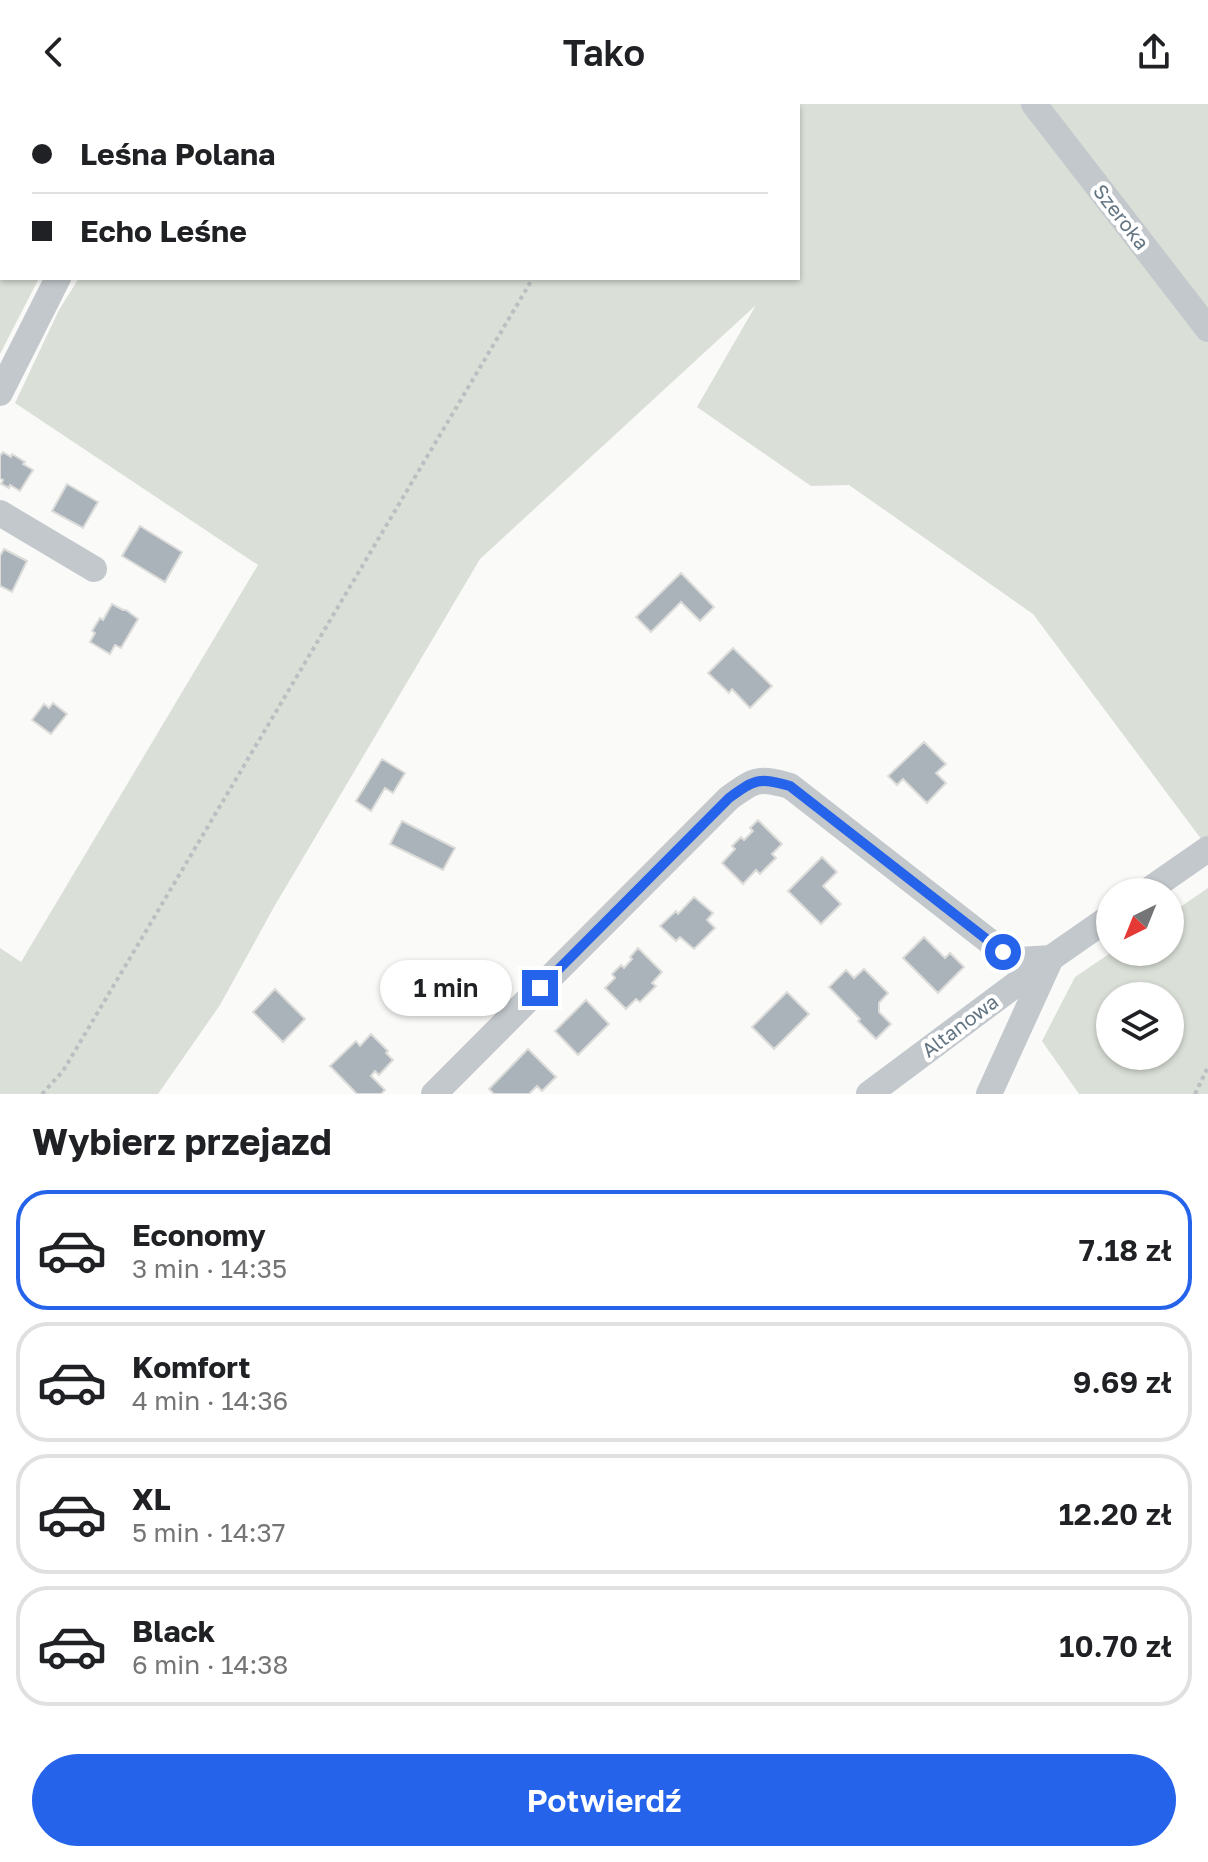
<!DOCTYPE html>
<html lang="pl">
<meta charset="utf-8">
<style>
:root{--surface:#fff;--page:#f2f2f2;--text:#202124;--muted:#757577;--line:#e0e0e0;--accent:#2563eb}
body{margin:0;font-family:"Golos Text",sans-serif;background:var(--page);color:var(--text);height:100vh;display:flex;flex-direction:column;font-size:30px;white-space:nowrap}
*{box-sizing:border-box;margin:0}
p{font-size:26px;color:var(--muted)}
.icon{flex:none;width:44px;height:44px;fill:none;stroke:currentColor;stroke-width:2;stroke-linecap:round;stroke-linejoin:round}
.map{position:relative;height:990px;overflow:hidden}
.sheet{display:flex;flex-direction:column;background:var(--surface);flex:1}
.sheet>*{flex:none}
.guide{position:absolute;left:0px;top:0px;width:800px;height:176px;box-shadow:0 2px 6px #0004;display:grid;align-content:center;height:176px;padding:0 32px;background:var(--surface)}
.needle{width:52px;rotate:223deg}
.fabs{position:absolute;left:1096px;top:774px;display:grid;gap:16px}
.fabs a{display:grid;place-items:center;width:88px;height:88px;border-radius:50%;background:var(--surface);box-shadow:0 2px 6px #0004;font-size:40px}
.end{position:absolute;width:36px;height:36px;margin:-18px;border:10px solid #2563eb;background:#fff;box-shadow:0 0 0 4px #fff}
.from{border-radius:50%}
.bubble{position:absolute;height:56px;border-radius:28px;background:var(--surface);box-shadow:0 2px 6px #0004;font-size:26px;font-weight:600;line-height:56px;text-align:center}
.guide b{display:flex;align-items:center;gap:28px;height:76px;font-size:30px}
.guide b+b{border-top:2px solid var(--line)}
.guide i{width:20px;height:20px;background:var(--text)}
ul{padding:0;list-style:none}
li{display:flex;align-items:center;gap:24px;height:120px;margin:0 16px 12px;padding:0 16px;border:4px solid var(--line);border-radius:32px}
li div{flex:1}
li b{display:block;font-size:30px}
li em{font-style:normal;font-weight:600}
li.current{border-color:var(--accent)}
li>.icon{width:72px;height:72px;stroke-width:1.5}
h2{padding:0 32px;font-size:36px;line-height:96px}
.button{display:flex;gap:16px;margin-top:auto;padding:16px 32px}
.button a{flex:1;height:92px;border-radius:48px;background:var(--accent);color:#fff;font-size:32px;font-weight:600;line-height:92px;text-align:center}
header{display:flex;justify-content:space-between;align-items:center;height:104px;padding:0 32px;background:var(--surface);font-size:36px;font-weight:600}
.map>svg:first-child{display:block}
.green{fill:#dadfd7;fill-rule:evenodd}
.building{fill:#aab3b9;stroke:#dcdcda;stroke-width:2}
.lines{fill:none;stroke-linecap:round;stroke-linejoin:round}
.path{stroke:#bbbfc2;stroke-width:4;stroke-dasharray:4 4;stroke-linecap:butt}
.minor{stroke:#c3c8cc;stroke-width:26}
.route{stroke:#2563eb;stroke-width:10}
.labels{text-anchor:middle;stroke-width:8;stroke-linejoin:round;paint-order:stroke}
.street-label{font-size:20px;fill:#657683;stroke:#fff}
</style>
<header><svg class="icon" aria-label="back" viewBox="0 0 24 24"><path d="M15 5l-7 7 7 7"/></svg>Tako<svg class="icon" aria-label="share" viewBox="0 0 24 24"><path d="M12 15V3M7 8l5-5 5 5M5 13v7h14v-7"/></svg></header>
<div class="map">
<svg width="1208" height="990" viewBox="0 0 1208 990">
<rect width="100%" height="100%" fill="#fafaf8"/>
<!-- green -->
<path class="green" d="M0,0H1208V738L1205,740L1033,510L849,381L811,382L697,303L756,201L480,455L274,803L220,901L158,990H0V844L21,858L258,461L15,299L59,206L79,174H798V2H2V174H39L0,250Z
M1208,784V990H1079L1042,937L1075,873L1112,848H1170V810ZM1110,892H1170V952H1110Z"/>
<!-- building -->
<path class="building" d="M3,348L11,353L12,350L25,358L23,360L33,366L20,387L10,381L9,384L1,380L3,376L0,374V352Z
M67,380L98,398L83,424L52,407Z
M140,422L182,448L165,478L122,452Z
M4,445L27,457L12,488L0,482V452Z
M681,469L714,503L700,517L681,498L651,528L636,513Z
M112,500L123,506H126L138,515L121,544L115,541L110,550L90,538L95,529L92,527L100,514L103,516Z
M733,544L772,582L750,604L732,585L729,589L708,569Z
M53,599L67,610L51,630L32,616L44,600L49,604Z
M924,638L946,660L936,669L946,679L927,699L903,675L897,681L888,672Z
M382,655L405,669L393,689L385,684L371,707L356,697Z
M758,716L782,740L772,750L776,754L760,770L756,766L743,780L722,759L735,745L732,742L741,733L744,736L753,727L750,724Z
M402,717L455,744L443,766L390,740Z
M822,753L837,768L823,782L841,800L821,820L788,787Z
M694,793L713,809L707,816L715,824L694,845L680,833L676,837L660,822L676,807L678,810Z
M924,833L945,854L950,849L964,863L938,889L903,854Z
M638,844L662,868L652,879L656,882L640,898L636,895L626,905L605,884L615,874L612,870L621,861L624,864L632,855L630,853Z
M864,865L888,889L879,899V908L891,920L876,935L858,917L860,915L829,883L846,866L854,874Z
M275,885L305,915L283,938L253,908Z
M787,888L809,910L774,945L752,923Z
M586,896L609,920L578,951L555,927Z
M371,930L388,947L386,949L393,956L379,971L375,967L371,972L385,986L381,990H357L330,962L356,937L360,942Z
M528,945L556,973L542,987L537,982L529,990H494L489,985Z"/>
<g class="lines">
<!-- path -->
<path class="path" d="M42,990L63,967L533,174
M1195,990L1208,963"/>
<!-- minor -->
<path class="minor" d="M1034,0L1208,225
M174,2L176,0
M0,289L58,174
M0,409L94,465
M1146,788L1208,745
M434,990L729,694C755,675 759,673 790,682L1003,848L1019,856L1051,854
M869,990L1051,854
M989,990L1051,854L1110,813"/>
</g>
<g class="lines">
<!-- route -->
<path class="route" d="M540,884L729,694C755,675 759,673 790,682L1003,848"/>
</g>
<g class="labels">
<!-- street labels -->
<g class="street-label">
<text transform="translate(1121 113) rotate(52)" y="7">Szeroka</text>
<text transform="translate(960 922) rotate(-37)" y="7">Altanowa</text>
</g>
</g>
</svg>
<div class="fabs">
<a><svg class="needle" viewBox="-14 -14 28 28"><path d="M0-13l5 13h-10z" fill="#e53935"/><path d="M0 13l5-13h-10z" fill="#757577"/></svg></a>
<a><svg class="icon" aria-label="layers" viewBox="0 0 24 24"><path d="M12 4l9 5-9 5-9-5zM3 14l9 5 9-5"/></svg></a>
</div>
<i class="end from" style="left:1003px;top:848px"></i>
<i class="end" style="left:540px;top:884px"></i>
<div class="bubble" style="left:380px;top:856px;width:132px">1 min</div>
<div class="guide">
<b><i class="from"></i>Leśna Polana</b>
<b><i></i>Echo Leśne</b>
</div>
</div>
<section class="sheet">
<h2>Wybierz przejazd</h2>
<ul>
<li class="current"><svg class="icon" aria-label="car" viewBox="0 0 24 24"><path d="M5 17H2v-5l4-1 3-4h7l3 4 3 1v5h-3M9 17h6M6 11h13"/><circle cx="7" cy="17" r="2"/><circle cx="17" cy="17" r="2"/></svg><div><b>Economy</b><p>3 min · 14:35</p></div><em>7.18 zł</em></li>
<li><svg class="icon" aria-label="car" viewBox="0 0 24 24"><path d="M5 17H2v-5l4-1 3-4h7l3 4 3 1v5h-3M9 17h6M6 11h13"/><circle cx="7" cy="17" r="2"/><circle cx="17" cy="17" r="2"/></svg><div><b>Komfort</b><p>4 min · 14:36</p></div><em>9.69 zł</em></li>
<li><svg class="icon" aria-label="car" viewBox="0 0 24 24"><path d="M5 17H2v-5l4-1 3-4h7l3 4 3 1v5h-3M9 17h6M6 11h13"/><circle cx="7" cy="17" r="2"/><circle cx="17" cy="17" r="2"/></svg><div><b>XL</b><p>5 min · 14:37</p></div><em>12.20 zł</em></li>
<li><svg class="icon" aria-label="car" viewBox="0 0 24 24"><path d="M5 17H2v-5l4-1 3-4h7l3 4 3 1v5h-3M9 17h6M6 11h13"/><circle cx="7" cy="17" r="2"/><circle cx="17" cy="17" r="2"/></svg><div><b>Black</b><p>6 min · 14:38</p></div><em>10.70 zł</em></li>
</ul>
<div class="button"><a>Potwierdź</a></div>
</section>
